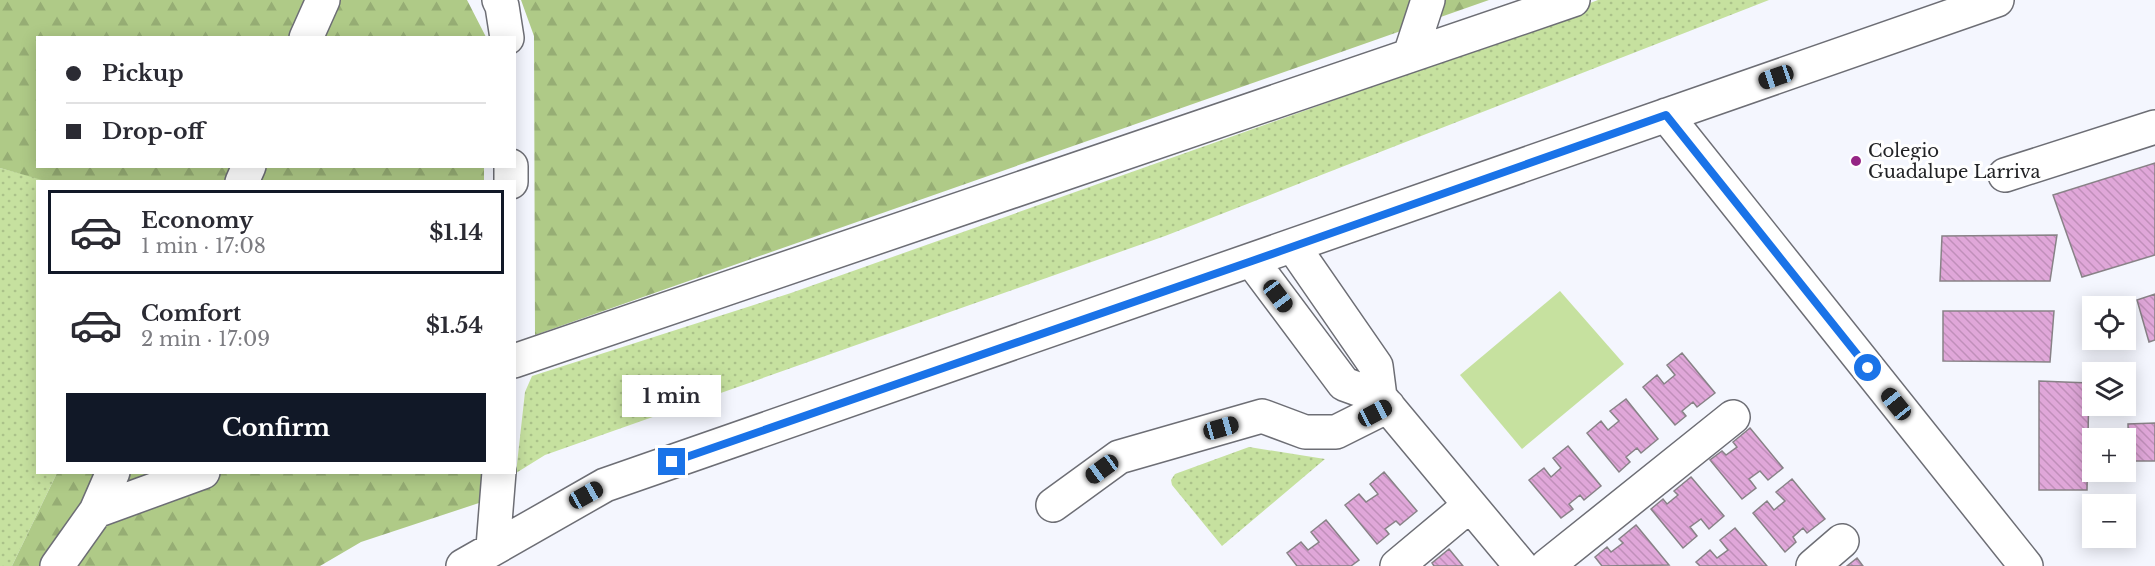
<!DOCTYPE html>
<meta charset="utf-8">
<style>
:root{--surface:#fff;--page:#f7f7f7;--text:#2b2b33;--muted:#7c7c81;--line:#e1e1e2;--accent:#111827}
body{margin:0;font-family:"Libre Baskerville",serif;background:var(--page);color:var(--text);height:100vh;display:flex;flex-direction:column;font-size:22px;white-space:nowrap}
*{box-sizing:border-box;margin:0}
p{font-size:20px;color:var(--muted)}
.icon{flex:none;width:33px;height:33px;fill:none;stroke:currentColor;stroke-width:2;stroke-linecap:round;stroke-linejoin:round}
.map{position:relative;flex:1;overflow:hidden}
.side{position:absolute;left:36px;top:180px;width:480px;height:294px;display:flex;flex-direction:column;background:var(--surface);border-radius:0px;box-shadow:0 3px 15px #0003}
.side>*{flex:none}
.hud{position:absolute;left:36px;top:36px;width:480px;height:132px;border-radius:0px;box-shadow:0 3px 15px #0003;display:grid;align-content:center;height:132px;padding:0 30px;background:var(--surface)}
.buttons{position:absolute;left:2082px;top:296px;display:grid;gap:12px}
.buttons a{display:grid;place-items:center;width:54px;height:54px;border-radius:0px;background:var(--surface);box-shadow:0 3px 15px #0003;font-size:30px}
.end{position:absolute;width:27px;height:27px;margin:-14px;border:8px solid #1a73e8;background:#fff;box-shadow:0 0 0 3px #fff}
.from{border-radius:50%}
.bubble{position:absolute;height:42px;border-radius:0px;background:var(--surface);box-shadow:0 3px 15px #0003;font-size:20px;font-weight:700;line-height:42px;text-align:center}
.car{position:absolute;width:18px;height:36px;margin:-18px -9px;border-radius:8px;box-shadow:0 0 4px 2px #0007;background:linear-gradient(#222 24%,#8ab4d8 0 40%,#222 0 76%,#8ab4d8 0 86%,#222 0)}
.hud b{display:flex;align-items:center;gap:21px;height:57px;font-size:22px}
.hud b+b{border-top:2px solid var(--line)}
.hud i{width:15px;height:15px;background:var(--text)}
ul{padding:10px 0 0;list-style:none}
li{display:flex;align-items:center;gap:18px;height:84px;margin:0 12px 9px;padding:0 18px;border:3px solid transparent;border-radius:0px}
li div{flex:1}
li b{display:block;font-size:22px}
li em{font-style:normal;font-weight:700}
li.selected{border-color:var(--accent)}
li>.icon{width:54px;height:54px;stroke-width:1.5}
.primary-button{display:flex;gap:12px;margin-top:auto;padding:12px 30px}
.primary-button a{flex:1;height:69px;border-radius:0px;background:var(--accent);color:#fff;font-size:24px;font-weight:700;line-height:69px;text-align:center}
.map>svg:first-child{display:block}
.grass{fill:url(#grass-dots)}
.forest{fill:url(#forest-firs)}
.park{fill:#c6e19f}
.building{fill:url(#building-back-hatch);stroke:#888287;stroke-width:1.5}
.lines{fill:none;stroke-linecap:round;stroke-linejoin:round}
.minor-casing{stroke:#6d6e75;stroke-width:36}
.minor{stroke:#fff;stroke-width:33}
.route{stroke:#1a73e8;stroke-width:8}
.poi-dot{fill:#952585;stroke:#fff;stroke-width:2}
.labels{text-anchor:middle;stroke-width:6;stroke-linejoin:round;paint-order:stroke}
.poi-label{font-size:18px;fill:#222326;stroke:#fff;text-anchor:start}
</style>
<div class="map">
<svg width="2155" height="566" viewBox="0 0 2155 566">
<defs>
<pattern id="grass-dots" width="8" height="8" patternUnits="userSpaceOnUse" patternTransform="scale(1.5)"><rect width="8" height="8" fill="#c6e19f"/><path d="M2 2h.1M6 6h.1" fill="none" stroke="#aac189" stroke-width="1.8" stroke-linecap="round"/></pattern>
<pattern id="forest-firs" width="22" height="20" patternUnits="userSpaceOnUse" patternTransform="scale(1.5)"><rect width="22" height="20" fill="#afca87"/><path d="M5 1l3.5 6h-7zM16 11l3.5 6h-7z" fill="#96ad74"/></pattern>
<pattern id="building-back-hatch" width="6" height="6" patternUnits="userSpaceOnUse" patternTransform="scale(1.5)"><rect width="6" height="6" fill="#e0a7d9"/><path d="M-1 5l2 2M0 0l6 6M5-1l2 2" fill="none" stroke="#c08fba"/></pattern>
</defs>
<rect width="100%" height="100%" fill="#f4f6fe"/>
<!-- grass -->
<path class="grass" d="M1598,0H1769L1165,236L545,455L516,473L525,392L532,376L791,293L1329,102Z
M0,168L49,181L38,182V472L57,473L12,566H0Z
M1249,447L1325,459L1222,546L1172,485L1171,480L1175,474Z"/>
<!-- forest -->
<path class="forest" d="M0,0H467L486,37L38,38V166L484,167V181L49,182L0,168Z
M521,0H1489L535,335L534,36Z
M57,473H485L479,503L361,542L320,566H12Z"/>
<!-- park -->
<path class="park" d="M1560,291L1624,364L1522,449L1460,375Z"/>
<!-- building -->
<path class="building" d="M2155,163V255L2082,277L2053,195Z
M2057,235L2050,281H1940L1942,236Z
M2155,294V340L2149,342L2137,300Z
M1943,311H2054L2050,362L1943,361Z
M1682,353L1715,393L1697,407L1693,402L1682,411L1686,416L1675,425L1643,387L1657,375L1664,384L1675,375L1667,365Z
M2039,381L2089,383L2087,490H2039Z
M1626,399L1658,439L1641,453L1637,448L1626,457L1630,462L1619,472L1587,433L1601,421L1608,430L1619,421L1610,411Z
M2155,423V461H2129L2128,424Z
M1750,428L1783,468L1768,480L1760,471L1749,479L1756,488L1742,499L1710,460L1722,451L1726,455L1737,447L1733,442Z
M1568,446L1601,486L1584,500L1580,495L1569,504L1573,509L1561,518L1529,480L1544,468L1551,477L1561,468L1553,458Z
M1384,472L1417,511L1400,525L1396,521L1385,529L1389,534L1377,544L1345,505L1359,494L1366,502L1378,494L1370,484Z
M1691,477L1724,516L1709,529L1701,519L1690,527L1697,536L1683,548L1651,509L1663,499L1667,504L1678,495L1674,491Z
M1792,479L1825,519L1807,533L1803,528L1793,537L1796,542L1785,552L1753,513L1767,501L1774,510L1785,501L1776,492Z
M1326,520L1359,560L1351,566H1297L1287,553L1301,542L1308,550L1319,542L1311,532Z
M1636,525L1669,565L1602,566L1595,557L1607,547L1611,552L1623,543L1619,539Z
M1735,528L1767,566H1700L1696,562L1710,550L1717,558L1728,550L1720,540Z
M1449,549L1463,566H1434L1432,563Z
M1857,558L1863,566H1847Z"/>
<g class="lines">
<defs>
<path id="minor" d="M499,0L502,6L507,38
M306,38L323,0
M1410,55L1428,0
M1666,115L2026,566
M2005,175L2155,127
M242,182L249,166
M511,182V166
M1293,246L1376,366L1380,397
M1252,261L1344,384L1380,397L1521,566
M514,361L1573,0
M1053,505L1119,457L1262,416L1305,432H1336L1388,406
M96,511L113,472
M493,547L499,472
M57,566L96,511L203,472
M463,566L605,485L1997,0
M1397,566L1470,505
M1547,566L1733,417
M1813,566L1842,541"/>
</defs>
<!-- minor casing -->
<use href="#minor" class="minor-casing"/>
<!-- minor -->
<use href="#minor" class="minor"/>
</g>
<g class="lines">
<!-- route -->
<path class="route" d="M672,462L1252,261L1666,115L1868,368"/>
</g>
<!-- markers -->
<circle class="poi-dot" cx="1856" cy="161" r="6"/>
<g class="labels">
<!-- poi labels -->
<g class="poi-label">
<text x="1868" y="157">Colegio<tspan x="1868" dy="21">Guadalupe Larriva</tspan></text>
</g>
</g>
</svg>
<div class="buttons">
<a><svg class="icon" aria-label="locate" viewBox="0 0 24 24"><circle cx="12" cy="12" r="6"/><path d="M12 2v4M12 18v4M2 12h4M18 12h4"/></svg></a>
<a><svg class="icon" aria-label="layers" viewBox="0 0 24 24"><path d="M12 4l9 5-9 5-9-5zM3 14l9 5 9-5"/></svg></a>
<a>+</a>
<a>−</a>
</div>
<i class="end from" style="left:1868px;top:368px"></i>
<i class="end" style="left:672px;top:462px"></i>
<div class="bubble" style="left:622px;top:375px;width:99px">1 min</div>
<i class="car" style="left:1776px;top:77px;rotate:251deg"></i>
<i class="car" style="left:1278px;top:296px;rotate:143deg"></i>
<i class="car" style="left:1896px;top:404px;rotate:321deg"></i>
<i class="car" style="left:1375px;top:413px;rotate:62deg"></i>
<i class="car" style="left:1221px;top:428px;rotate:74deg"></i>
<i class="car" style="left:1102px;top:469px;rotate:234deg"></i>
<i class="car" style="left:586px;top:495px;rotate:61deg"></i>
<div class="hud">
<b><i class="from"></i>Pickup</b>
<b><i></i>Drop-off</b>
</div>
<section class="side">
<ul>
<li class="selected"><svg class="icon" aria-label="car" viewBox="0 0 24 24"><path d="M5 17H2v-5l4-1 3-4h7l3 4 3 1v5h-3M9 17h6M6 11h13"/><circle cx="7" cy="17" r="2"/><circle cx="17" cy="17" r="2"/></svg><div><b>Economy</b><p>1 min · 17:08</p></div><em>$1.14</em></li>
<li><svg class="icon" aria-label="car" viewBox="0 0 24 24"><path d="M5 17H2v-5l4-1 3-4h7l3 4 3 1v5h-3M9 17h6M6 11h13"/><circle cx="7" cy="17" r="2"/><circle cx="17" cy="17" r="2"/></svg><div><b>Comfort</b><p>2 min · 17:09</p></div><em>$1.54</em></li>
</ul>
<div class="primary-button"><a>Confirm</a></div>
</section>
</div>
